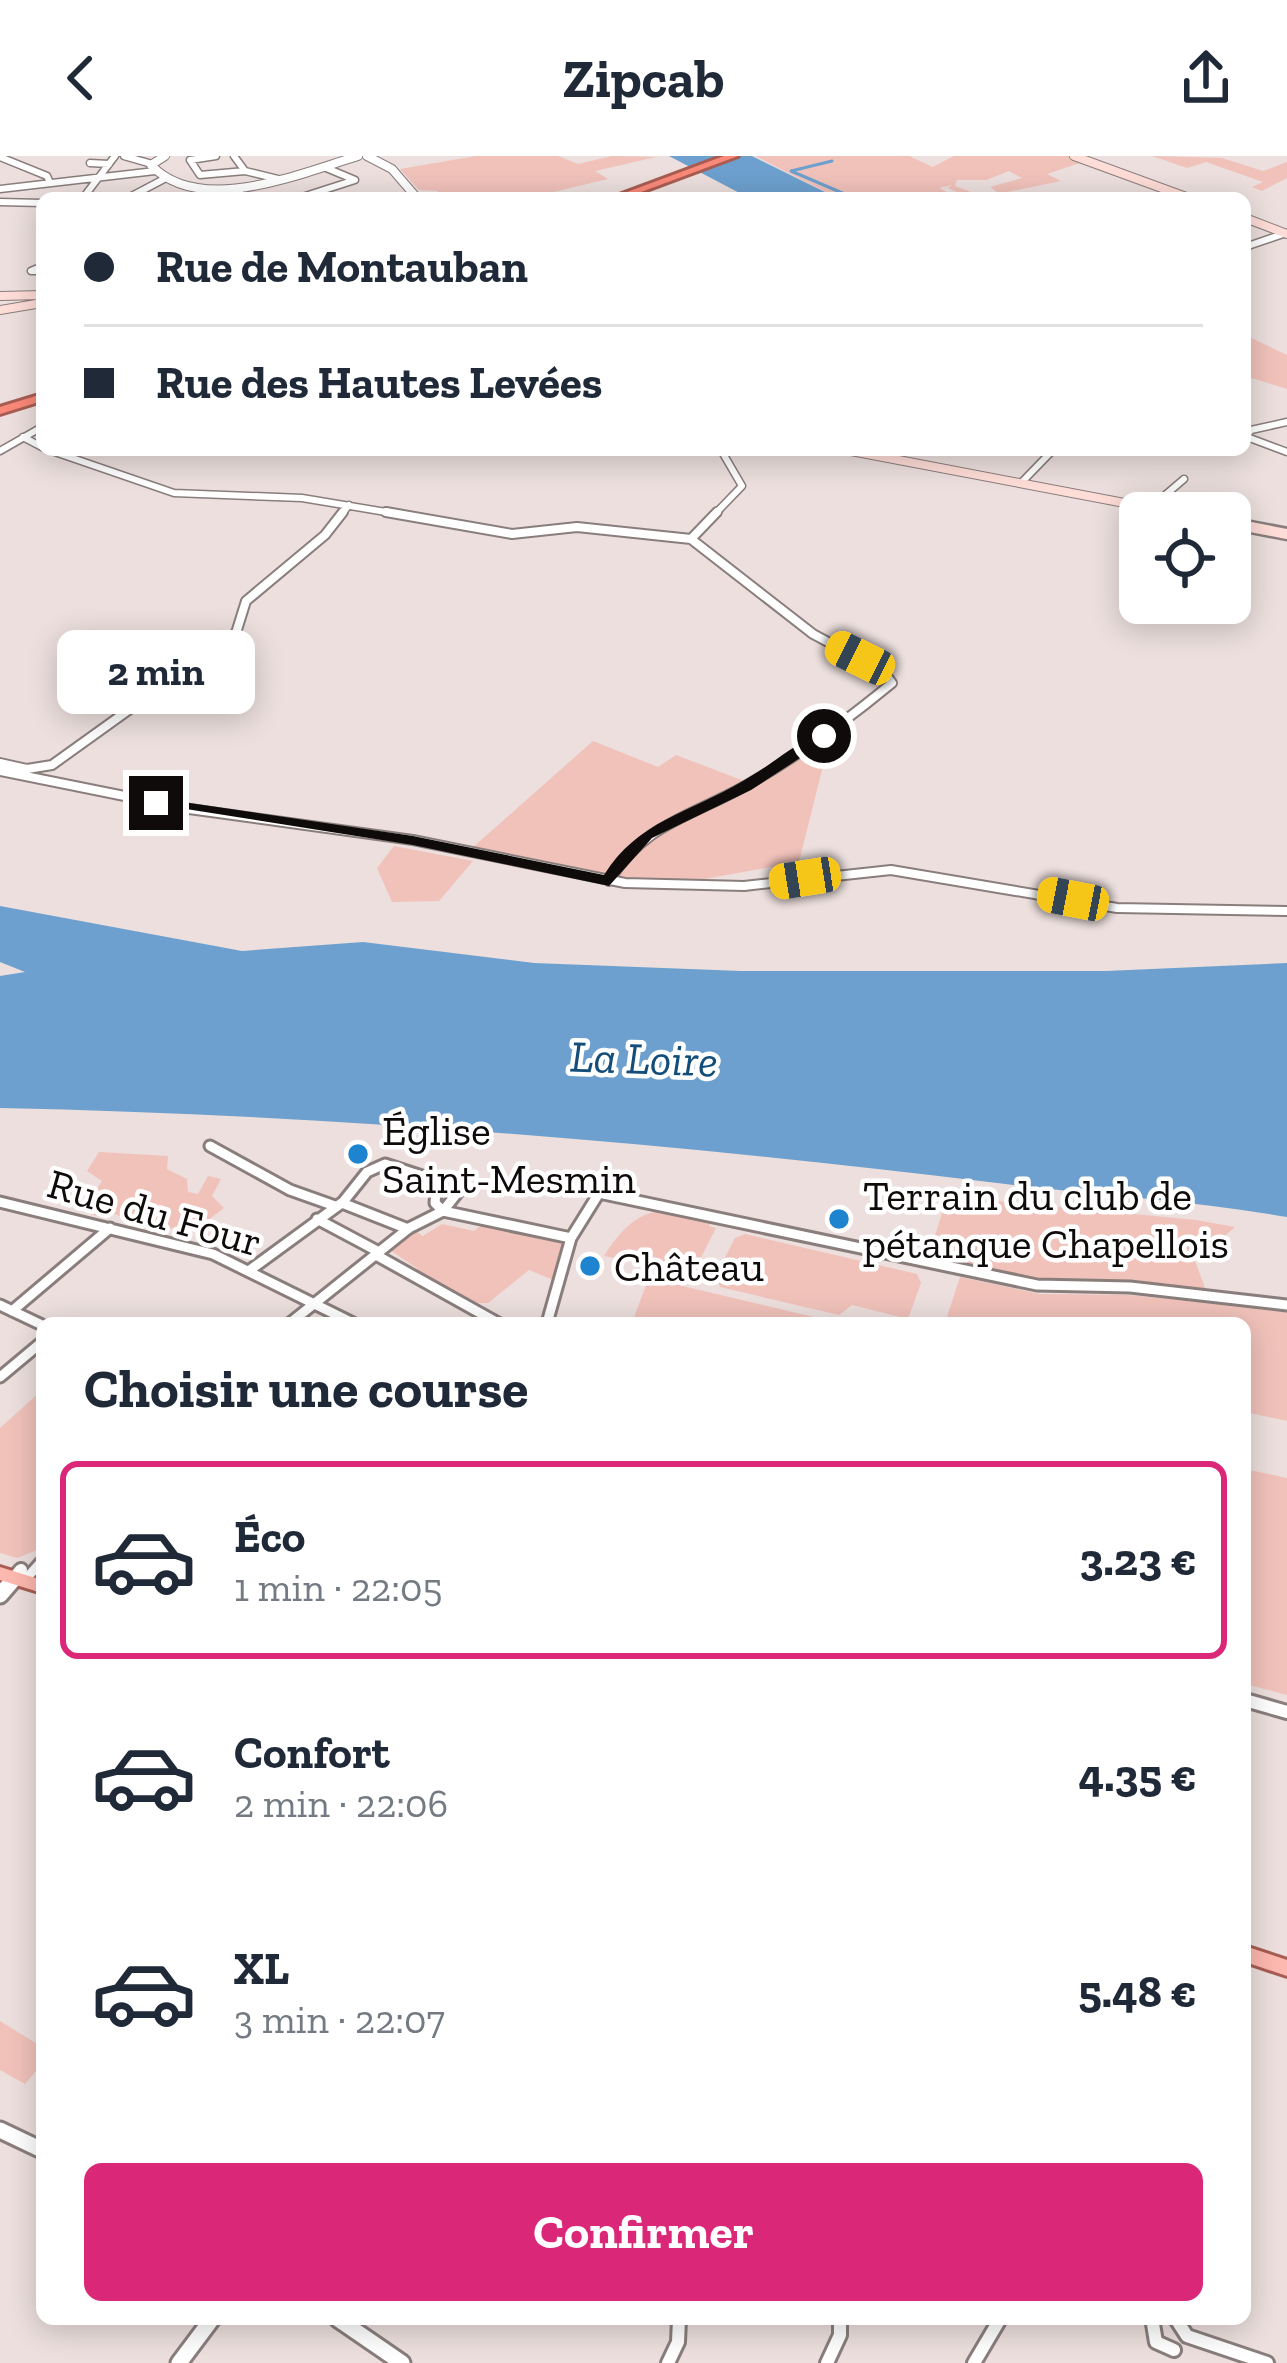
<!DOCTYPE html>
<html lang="fr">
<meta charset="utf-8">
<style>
:root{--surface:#fff;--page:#f2f2f3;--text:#1f2937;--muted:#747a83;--line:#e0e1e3;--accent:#db2777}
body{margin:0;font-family:"Zilla Slab",serif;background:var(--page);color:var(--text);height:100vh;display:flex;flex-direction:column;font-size:45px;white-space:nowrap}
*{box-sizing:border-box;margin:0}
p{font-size:39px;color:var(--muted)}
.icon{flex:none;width:66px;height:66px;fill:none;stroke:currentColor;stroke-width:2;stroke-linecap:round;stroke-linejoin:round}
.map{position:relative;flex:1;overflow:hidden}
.sheet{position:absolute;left:36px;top:1161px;width:1215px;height:1008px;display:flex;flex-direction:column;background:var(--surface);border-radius:18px;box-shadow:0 6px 30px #0003}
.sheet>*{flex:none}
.top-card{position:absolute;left:36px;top:36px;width:1215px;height:264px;border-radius:18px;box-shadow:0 6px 30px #0003;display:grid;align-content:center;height:264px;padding:0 48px;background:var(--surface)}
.tools{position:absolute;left:1119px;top:336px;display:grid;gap:24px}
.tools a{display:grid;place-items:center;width:132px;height:132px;border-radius:18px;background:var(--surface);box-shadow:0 6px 30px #0003;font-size:60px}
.end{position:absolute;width:54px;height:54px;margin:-27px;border:15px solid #0f0b0a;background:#fff;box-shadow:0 0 0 6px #fff}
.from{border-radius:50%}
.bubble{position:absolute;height:84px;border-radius:18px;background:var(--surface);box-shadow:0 6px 30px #0003;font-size:39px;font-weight:800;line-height:84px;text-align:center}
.car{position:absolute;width:36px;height:72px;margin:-36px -18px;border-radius:15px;box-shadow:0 0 9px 3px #0007;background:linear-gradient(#f5c518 24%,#345 0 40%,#f5c518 0 76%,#345 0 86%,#f5c518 0)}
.top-card b{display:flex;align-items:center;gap:42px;height:114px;font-size:45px}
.top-card b+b{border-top:3px solid var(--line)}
.top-card i{width:30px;height:30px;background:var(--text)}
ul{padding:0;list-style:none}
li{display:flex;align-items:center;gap:36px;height:198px;margin:0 24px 18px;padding:0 24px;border:6px solid transparent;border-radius:18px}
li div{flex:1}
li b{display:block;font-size:45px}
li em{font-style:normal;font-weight:800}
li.active{border-color:var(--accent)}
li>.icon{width:108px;height:108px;stroke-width:1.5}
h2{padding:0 48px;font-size:54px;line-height:144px}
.primary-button{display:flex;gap:24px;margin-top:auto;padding:24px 48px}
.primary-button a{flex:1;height:138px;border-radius:18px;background:var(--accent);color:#fff;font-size:48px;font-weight:800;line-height:138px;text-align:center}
header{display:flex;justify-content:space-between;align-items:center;height:156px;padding:0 48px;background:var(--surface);font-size:54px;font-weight:800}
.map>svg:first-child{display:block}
.green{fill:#f0c2ba}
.water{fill:#6da0ce}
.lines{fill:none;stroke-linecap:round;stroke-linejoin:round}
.stream{stroke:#6da0ce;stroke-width:3}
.minor-far3-casing{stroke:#897e7c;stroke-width:9}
.minor-far2-casing{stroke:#897e7c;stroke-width:12}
.minor-far1-casing{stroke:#897e7c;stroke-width:15}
.minor-casing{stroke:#897e7c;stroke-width:18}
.tertiary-far2-casing{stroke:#897e7c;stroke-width:10}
.tertiary-far1-casing{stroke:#897e7c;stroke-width:18}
.tertiary-casing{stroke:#897e7c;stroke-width:21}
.secondary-far1-casing{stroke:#897e7c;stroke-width:10}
.secondary-casing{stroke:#897e7c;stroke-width:15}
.primary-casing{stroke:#a85d52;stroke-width:6}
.motorway-casing{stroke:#a85d52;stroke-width:6}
.minor-far3{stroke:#fff;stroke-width:6}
.minor-far2{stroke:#fff;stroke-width:8}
.minor-far1{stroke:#fff;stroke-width:9}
.minor{stroke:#fff;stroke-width:12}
.tertiary-far2{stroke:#fff;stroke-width:8}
.tertiary-far1{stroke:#fff;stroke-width:12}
.tertiary{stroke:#fff;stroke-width:15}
.secondary-far1{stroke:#fedcd7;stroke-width:8}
.secondary{stroke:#fedcd7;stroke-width:10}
.primary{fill:#fdb8af;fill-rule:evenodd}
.motorway{fill:#fb8979;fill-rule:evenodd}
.route{fill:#0f0b0a}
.poi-dot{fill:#1e84cf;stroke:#fff;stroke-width:4.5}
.labels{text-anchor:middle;stroke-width:9;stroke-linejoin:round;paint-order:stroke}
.poi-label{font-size:42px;fill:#0f0b0a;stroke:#fff;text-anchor:start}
.street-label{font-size:42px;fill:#0f0b0a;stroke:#fff}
.water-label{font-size:45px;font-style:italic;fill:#134d79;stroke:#fff}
</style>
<header><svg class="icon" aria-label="back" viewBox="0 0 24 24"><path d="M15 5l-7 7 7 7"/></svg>Zipcab<svg class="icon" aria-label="share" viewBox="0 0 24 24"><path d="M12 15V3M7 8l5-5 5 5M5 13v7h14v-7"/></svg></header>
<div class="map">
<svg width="1287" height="2207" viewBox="0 0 1287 2207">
<rect width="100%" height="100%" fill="#ecdfdd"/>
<!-- green -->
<path class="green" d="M476,0H558L578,8L612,0L656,1L595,15L608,23L528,42H434L438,35L419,34L400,13Z
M755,0H909L933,11L954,0H1071L1083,6L1047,18L1061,25L1007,36L1042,42H1005L990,31L1022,22L1009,15L986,24H957L955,30L971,36L964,39L948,32L952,29L939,32L956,41L984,42H837Z
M1152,0L1222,2L1263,15L1287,6V22L1262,35L1252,31L1263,26L1206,6L1187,12Z
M1245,179L1287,199V233L1245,220Z
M593,585L658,611L676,599L752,628L805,594L825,602L799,706L677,728L596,721L472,692Z
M394,690L473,705L439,745L392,746L377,712Z
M99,996L168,1000L167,1013L187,1023L188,1036L198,1038L208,1020L221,1023L212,1040L224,1052L204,1067L187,1066L160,1077L115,1058L103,1062L82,1055L102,1025L87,1015Z
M955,1041L1196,1064L1235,1071L1195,1105L1208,1140L1124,1124L1025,1122L929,1099L942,1057L954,1058Z
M656,1056L711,1063L709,1070L716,1072L693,1117L604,1100C616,1081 633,1059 656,1056Z
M484,1067L566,1086L556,1125L529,1114L488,1147H478L415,1117L418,1113L390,1094L414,1074L423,1080L442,1068L474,1075Z
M745,1078L917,1118L921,1127L908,1163L852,1149L839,1159L720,1131L716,1119L735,1082Z
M960,1121L1040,1138L1129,1139L1287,1155V1265L1245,1256V1167H945Z
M657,1124L839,1167H632L646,1129Z
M42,1234V1392L17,1402L0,1397V1272Z
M1245,1313L1287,1322V1539L1245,1528Z
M0,1865L42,1891V1908L25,1928L0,1914Z"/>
<!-- water -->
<path class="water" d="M669,0H752L837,42H749Z
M0,750L242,795L363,786L534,807L741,815H1106L1287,807V1061C1189,1044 1088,1039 989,1026C660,986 331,959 0,952V820L25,816L0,806Z"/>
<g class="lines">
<!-- stream -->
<path class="stream" d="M832,5L791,15L854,42"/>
<defs>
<path id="minor-far3" d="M124,0L152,8
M216,0L190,4L200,19L245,15
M234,0L245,15L278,23
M0,1L47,20L50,27
M90,7L109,8
M0,33L155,15
M83,42L115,0
M128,42L164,23
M231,42L240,36
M299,42L355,24L324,11
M0,46L42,47
M1245,91L1286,77
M38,112L31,115H42
M23,281L42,291
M1246,281L1251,274L1287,266
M1247,281L1287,296
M49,294L174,337L302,342L404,359
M0,295L42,271
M1022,326L1053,294
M1150,352L1184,323
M341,359L349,349
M714,359L742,330L721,294"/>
<path id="minor-far2" d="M386,356L512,378L577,371L691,383
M691,383L717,356
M0,607L27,613L52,609L236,477L246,445L325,379L343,356
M0,615L189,653L413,684L625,727L744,730L891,714L1117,752L1287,755
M609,725C644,668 690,661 745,630C797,601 846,565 892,527L884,516L813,478L691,383"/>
<path id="minor-far1" d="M210,990L290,1034L335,1050
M0,1046L213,1098L353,1167
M342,1047L408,1073
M317,1063L379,1096
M376,1099L498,1167
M250,1114L343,1046L367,1016L385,1008L437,1025L435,1047L443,1055L571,1082
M0,1149L42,1169
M12,1155L110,1072
M290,1167L409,1072L443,1055L458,1036
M547,1167L571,1082L599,1037L1037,1129L1130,1131L1287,1149
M0,1221L42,1186
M24,1425L42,1405"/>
<path id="minor" d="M1245,1544L1287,1556
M1176,2163L1187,2180
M1153,2168L1156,2186L1174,2194
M1187,2180L1267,2207
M668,2207L678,2186L679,2163
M827,2207L840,2179V2163
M974,2207L1000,2163"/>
<path id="tertiary-far2" d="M165,0L151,9C200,61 301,17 358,0
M367,0L392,13L417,42"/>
<path id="tertiary-far1" d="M10,1427L21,1414"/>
<path id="tertiary" d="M0,1439L13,1424
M0,1974L42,1994
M338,2163L402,2207
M179,2207L212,2163"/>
<path id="secondary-far1" d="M1074,0L1189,42
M1245,62L1287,78
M0,140L42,139
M0,154L42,147
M846,294L1177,357"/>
<path id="secondary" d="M1230,367L1287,378"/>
<path id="primary" d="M0,1411L42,1424V1437L0,1424Z
M1245,1790L1287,1804V1820L1245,1806Z"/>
<path id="motorway" d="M724,0H738L625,42H611Z
M42,238V245L0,258V251Z"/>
</defs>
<!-- minor-far3 casing -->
<use href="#minor-far3" class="minor-far3-casing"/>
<!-- minor-far2 casing -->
<use href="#minor-far2" class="minor-far2-casing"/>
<!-- minor-far1 casing -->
<use href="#minor-far1" class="minor-far1-casing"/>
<!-- minor casing -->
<use href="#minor" class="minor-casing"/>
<!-- tertiary-far2 casing -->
<use href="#tertiary-far2" class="tertiary-far2-casing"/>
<!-- tertiary-far1 casing -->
<use href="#tertiary-far1" class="tertiary-far1-casing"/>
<!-- tertiary casing -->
<use href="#tertiary" class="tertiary-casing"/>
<!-- secondary-far1 casing -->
<use href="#secondary-far1" class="secondary-far1-casing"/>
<!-- secondary casing -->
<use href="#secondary" class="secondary-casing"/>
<!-- primary casing -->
<use href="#primary" class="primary-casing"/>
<!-- motorway casing -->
<use href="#motorway" class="motorway-casing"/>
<!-- minor-far3 -->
<use href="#minor-far3" class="minor-far3"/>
<!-- minor-far2 -->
<use href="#minor-far2" class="minor-far2"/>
<!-- minor-far1 -->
<use href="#minor-far1" class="minor-far1"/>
<!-- minor -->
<use href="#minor" class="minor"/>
<!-- tertiary-far2 -->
<use href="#tertiary-far2" class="tertiary-far2"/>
<!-- tertiary-far1 -->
<use href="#tertiary-far1" class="tertiary-far1"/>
<!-- tertiary -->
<use href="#tertiary" class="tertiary"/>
<!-- secondary-far1 -->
<use href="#secondary-far1" class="secondary-far1"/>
<!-- secondary -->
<use href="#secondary" class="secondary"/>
<!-- primary -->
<use href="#primary" class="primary"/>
<!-- motorway -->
<use href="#motorway" class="motorway"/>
</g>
<!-- route -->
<path class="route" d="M824,575L829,583L751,634L652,682L609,730L413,689L148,647L156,642L413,680L604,719C637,665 691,656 743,625C770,610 795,587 824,575Z"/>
<!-- markers -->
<g class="poi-dot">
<circle cx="358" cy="998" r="12"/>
<circle cx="839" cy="1063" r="12"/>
<circle cx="590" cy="1110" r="12"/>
</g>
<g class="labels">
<!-- poi labels -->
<g class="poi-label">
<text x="382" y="989">Église<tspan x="382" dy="48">Saint-Mesmin</tspan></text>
<text x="863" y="1054">Terrain du club de<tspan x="863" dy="48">pétanque Chapellois</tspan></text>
<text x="614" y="1125">Château</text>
</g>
<!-- street labels -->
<g class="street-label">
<text transform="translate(155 1056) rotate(16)" y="15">Rue du Four</text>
</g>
<!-- water labels -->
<g class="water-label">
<text transform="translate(644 902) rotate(2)" y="16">La Loire</text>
</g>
</g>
</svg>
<div class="tools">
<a><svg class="icon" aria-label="locate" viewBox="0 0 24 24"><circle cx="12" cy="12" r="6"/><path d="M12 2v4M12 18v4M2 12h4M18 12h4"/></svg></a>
</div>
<i class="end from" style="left:824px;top:580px"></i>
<i class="end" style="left:156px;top:647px"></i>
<div class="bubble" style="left:57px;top:474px;width:198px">2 min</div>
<i class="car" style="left:860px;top:502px;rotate:296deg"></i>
<i class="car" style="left:805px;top:722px;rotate:261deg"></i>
<i class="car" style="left:1073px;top:743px;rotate:281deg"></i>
<div class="top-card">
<b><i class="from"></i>Rue de Montauban</b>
<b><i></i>Rue des Hautes Levées</b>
</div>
<section class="sheet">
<h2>Choisir une course</h2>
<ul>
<li class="active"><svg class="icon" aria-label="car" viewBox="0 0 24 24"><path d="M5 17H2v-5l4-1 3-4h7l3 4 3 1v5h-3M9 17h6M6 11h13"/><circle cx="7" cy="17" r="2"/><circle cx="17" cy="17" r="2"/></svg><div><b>Éco</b><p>1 min · 22:05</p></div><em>3.23 €</em></li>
<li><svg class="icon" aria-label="car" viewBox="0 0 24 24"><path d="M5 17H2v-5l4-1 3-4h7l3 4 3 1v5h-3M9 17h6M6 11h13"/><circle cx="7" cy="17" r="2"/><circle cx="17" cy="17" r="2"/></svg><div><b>Confort</b><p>2 min · 22:06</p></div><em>4.35 €</em></li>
<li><svg class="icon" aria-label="car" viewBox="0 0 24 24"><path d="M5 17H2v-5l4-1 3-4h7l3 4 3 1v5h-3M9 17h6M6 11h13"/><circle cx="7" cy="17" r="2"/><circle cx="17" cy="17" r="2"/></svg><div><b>XL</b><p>3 min · 22:07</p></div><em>5.48 €</em></li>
</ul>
<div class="primary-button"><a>Confirmer</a></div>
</section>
</div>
